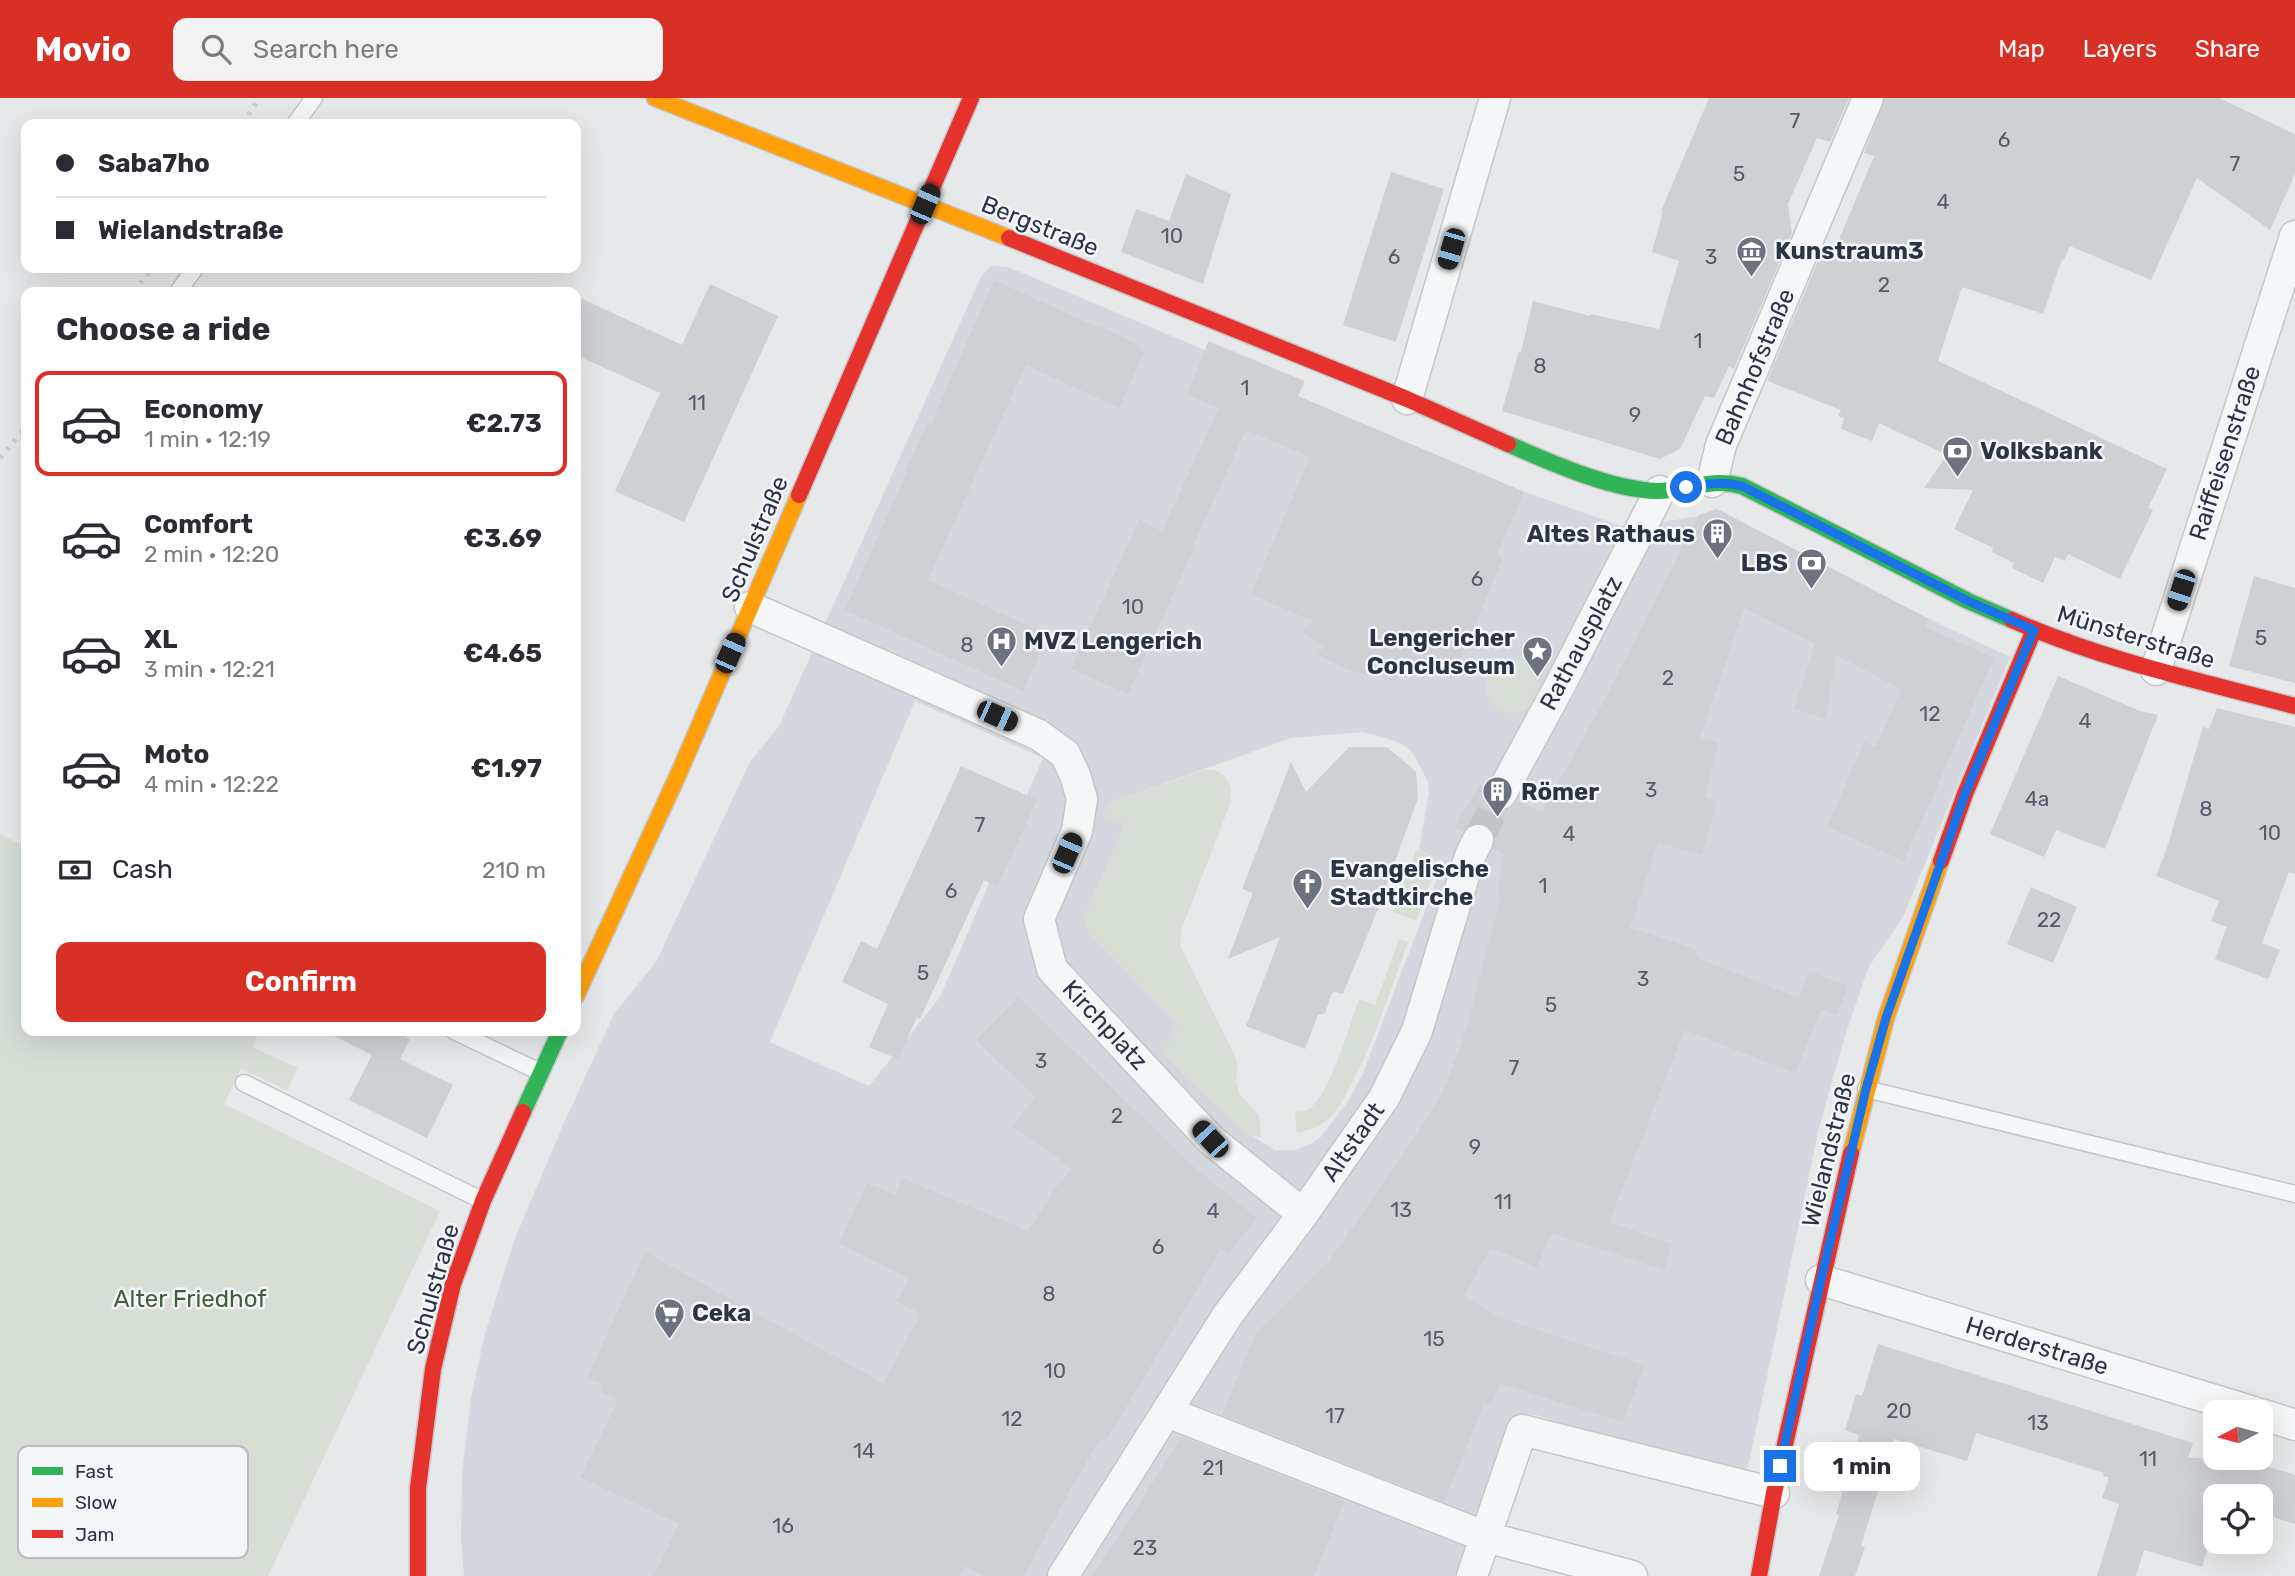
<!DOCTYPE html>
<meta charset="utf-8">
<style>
:root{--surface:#fff;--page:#f2f2f3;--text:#2b2b33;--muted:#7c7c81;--line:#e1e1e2;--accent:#d93025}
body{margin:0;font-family:Rubik,sans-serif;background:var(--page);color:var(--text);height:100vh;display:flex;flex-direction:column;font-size:26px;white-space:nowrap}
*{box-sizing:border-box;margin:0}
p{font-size:23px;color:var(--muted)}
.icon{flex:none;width:38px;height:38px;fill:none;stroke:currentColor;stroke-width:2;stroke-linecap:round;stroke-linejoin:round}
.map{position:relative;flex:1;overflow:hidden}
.sheet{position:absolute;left:21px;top:189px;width:560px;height:749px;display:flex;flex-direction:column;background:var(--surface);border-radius:14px;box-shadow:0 7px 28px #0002}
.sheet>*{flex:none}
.hud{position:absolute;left:21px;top:21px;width:560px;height:154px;border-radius:14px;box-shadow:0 7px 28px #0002;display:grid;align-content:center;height:154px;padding:0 35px;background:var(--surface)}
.needle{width:46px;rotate:264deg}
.tools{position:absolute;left:2203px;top:1302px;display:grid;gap:14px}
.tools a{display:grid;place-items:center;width:70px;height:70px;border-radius:14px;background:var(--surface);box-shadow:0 7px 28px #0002;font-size:35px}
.end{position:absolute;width:32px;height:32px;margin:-16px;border:9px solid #1a73e8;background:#fff;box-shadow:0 0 0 4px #fff}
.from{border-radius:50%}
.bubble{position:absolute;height:49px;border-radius:14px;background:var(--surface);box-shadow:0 7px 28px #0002;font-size:23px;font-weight:700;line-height:49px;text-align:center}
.car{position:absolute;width:21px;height:42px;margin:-21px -10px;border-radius:9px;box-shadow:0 0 5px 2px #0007;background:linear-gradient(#222 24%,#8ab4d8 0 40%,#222 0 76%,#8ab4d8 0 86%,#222 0)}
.hud b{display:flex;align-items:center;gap:24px;height:66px;font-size:26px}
.hud b+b{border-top:2px solid var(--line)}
.hud i{width:18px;height:18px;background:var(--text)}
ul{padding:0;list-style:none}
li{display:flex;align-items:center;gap:21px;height:105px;margin:0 14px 10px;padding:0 21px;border:4px solid transparent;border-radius:14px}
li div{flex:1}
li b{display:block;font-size:26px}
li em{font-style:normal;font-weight:700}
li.on{border-color:var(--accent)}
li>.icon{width:63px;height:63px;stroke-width:1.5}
h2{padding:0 35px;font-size:32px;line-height:84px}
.pay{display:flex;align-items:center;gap:18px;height:77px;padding:0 35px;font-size:26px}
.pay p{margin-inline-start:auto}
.action{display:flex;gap:14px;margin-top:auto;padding:14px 35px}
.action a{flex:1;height:80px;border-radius:14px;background:var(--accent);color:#fff;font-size:28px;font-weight:700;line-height:80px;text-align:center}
header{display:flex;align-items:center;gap:42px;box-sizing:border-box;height:98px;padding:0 35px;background:var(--accent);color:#fff}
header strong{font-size:33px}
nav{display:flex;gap:38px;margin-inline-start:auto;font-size:24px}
.search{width:490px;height:63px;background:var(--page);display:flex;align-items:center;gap:18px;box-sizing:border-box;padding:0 24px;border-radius:14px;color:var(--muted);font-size:26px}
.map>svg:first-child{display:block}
.built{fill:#d4d7dd;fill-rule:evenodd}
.green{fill:#d6ded6}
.building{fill:#ced0d3}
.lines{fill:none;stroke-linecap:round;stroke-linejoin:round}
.street-tunnel{stroke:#c1c4c9;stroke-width:30;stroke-dasharray:30 15;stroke-linecap:butt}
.lane-casing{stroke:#c4c6c8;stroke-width:19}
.street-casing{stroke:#c4c6c8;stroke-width:33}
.fast-casing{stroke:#c4c6c8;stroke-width:19}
.slow-casing{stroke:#c4c6c8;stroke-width:19}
.jam-casing{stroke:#c4c6c8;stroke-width:19}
.lane{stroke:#f5f6f7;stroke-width:16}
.street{stroke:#f5f6f7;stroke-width:30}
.fast{stroke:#30b455;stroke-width:16}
.slow{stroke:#ff9f0a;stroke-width:16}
.jam{stroke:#e5322d;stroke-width:16}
.rail{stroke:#cecfd2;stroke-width:5;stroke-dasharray:3.5 7;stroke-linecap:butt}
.route{stroke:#1a73e8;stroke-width:9}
.labels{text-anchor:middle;stroke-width:5;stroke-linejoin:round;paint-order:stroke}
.number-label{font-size:21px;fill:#545c69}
.street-label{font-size:24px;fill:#2b3445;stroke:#f4f6f9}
.poi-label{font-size:24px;font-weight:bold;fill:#2b3445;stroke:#f4f6f9;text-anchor:start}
.park-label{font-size:24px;fill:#3f6138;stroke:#f4f6f9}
.key{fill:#f4f6f9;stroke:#b8bcc3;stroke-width:2}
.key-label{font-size:19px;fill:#2b3445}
</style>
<header>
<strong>Movio</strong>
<div class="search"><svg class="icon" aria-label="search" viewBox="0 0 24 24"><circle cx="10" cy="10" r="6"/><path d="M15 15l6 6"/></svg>Search here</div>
<nav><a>Map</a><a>Layers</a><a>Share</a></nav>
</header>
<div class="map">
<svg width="2295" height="1478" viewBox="0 0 2295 1478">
<rect width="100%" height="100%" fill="#e6e8ea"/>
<!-- built -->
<path class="built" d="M991,168L1008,169L1205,252L1209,243L1305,283L1298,299L1525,394L1627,430L1699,418L1717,411L1929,521L2010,559L1903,819L1868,870L1844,941L1819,1030L1748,1369L1740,1373L1715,1374L1536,1317L1526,1316L1516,1319L1507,1327L1504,1334L1455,1478H464L461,1441L462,1375L471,1301L484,1239L514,1143L563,1027L614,916L656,864L750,664L779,628L981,179ZM915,603L1043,660L940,899L869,988L770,944ZM1363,634L1395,643L1407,649L1414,657L1428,684L1429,694L1419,752L1444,763L1362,978L1346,1006L1320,1040L1312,1045L1296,1052H1275L1244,1033L1185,978L1177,926L1089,835L1084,819L1125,727L1109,705L1291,640Z"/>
<!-- green -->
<path class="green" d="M1485 588a27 27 0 1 1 54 0a27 27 0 1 1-54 0Z
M1204,672C1226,670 1234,686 1230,706L1182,830L1180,847L1234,956L1238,967L1236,983L1239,995L1259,1018L1261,1039L1253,1038L1244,1033L1185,978L1163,955L1177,926L1089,835L1084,819L1125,727L1102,717L1109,705Z
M0,736L26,749V933H260L252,949L298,970L287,992L241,971L224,1006L440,1113L268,1478H0Z
M1416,752L1440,761L1416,823L1393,814Z
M1399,841L1408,844C1390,892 1376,941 1351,986C1345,998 1338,1013 1327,1022C1319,1029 1307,1033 1297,1035L1295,1014C1301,1014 1306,1013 1310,1010C1331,995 1349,927 1359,901L1375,907Z"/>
<!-- building -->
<path class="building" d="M1709,0H1849L1830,44L1817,40L1788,106L1792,135L1734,271L1729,268L1714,300L1705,298L1680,351L1660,361L1502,313L1519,253L1521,254L1533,203L1590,218V216L1659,231L1679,163L1652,154L1663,113H1661Z
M1885,0H2219L2295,36V76L2270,132L2197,80L2151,182L2070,148L2064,162L2062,161L2043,216L1962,189L1938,263L2167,371L2148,410L2153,412L2120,481L2068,456L2065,463L2055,459L2043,485L2012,470L2014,465L1992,454L1993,450L1954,431L1973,392L1924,390L1947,357L1879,325L1872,343L1841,331L1844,320L1838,318L1841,312L1767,283L1825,147L1835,151L1874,58L1864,55Z
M1391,74L1444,91L1396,244L1343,227Z
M1186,76L1231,96L1203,186L1121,154L1136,111L1169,123Z
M994,182L1097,229L1098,227L1141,248L1140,251L1144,254L1119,310L1026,267L928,482L1048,537L1023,593L845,512L907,374H905L928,324L931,326Z
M710,186L778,218L684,424L615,393L660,295L576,257V198L682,247Z
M1208,244L1304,283L1298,298L1524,394L1497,457L1503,460L1452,581L1400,558L1396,583L1350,572L1318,557L1323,549L1302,534L1312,523L1251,496L1310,359L1246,332L1193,447L1195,448L1128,596L1071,571L1139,422L1162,433L1219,310L1187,297Z
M1717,411L1929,521L1925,529L1994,560L1904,763L1827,729L1864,644L1876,649L1901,591L1836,557L1826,621L1794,611L1815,546L1744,510L1700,640L1718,644L1705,700L1717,703L1702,757L1658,745L1630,830L1695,851L1698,860L1799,900L1809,873L1848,888L1837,917L1821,911L1795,975L1685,932L1609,1124L1672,1146L1664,1172L1552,1135L1537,1169L1491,1150L1464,1198L1501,1220L1645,1267L1623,1324L1501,1286L1492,1306L1484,1305L1444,1404L1222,1317L1256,1235L1328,1165L1419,1033L1445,990L1469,923L1501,797L1497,796L1504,757L1493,751L1495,740L1493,733L1486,727L1476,725L1469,727L1463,734L1455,729L1479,687L1485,689L1484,697L1486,705L1493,712L1501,713L1510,711L1517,703L1542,714L1604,603L1699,417Z
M2254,478L2295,490V585L2229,568Z
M2058,578L2140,613L2158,617L2105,751L2056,732L2044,759L1990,736Z
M2217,610L2295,629V776L2289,774L2262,845L2280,852L2268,881L2215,861L2227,829L2211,823L2219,803L2156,778L2166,753L2203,629L2209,631Z
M1349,649H1387L1416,674L1418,700L1376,816L1343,896L1335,894L1332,895L1325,915L1318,917L1305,951L1246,928L1280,839L1228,861L1253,795L1242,791L1291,664L1306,694Z
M961,668L1037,702L997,789L984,782L920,921L917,919L898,961L869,949L888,906L842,884L861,843L877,851Z
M2031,789L2077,809L2053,865L2007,846Z
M1018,899L1195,1070L1257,1120L1228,1157L1221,1151L1116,1326L1106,1343L1101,1340L1070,1392L1024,1478H985L964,1468L959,1478H654L679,1426L580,1379L618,1302L600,1293L602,1286L587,1280L645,1154L883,1285L921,1216L896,1203L910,1181L839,1145L867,1085L895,1097L902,1080L1028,1133L1059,1085L1072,1071L1013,1028L1035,999L976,942Z
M324,933H394L410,941L400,961L453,987L427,1040L349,1002L372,957Z
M1878,1246L2193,1345L2188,1360H2240L2295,1377V1426L2261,1415V1398H2216V1423L2202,1469L2144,1452L2136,1478H2097L2119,1406L2102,1400L2109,1379L2103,1378L2104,1375L1976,1335L1967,1363L1894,1341L1861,1448L1865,1449L1855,1478H1819L1839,1417L1836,1416L1859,1337L1845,1332L1856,1296L1862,1298Z
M1182,1339L1345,1403L1314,1478H1093Z"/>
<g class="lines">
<!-- street-tunnel -->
<path class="street-tunnel" d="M1478,742L1501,696"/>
<defs>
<path id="lane" d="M295,26L314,0
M178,194L195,170
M454,933L540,974
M244,985L483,1103
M1866,991L2295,1096"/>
<path id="street" d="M1407,301L1495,0
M1712,384L1721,347L1868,0
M750,509L1039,637L1065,656L1075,677L1082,701L1077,733L1039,821L1052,871L1210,1041L1303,1116
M2156,572L2295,138
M1501,696L1558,591L1660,393
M1821,1182L2254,1314
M1167,1314L1486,1439L1632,1478
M2261,1316L2295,1327
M1063,1478L1227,1218L1303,1116L1384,1000L1417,933L1470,758L1478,742
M1472,1478L1522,1332L1774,1395"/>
<path id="fast" d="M1508,346C1549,364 1612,392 1657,393C1687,393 1710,379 1742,388L1968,503L2012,522
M523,1014L560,933"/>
<path id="slow" d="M655,0L1009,140
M576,898L678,677L799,397
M1851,1055L1886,920L1941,763"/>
<path id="jam" d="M1009,140L1407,301L1508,346
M799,397L971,0
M2012,522C2102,562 2200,583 2295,608
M1941,763L1965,696L2034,532
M418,1478V1390L433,1271L453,1186L483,1103L523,1014
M1759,1478L1774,1395L1851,1055"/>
</defs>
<!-- lane casing -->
<use href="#lane" class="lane-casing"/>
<!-- street casing -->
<use href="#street" class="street-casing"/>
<!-- fast casing -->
<use href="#fast" class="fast-casing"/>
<!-- slow casing -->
<use href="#slow" class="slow-casing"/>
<!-- jam casing -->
<use href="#jam" class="jam-casing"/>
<!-- lane -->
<use href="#lane" class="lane"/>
<!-- street -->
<use href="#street" class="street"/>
<!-- fast -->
<use href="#fast" class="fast"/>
<!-- slow -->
<use href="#slow" class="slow"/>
<!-- jam -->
<use href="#jam" class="jam"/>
<!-- rail -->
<path class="rail" d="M243,26L259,0
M134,194L152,170
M0,360L26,329"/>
</g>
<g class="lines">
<!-- route -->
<path class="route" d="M1686,389C1706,386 1722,383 1742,388L1968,503L2034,532L1965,696L1886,920L1866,991L1821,1182L1780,1368"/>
</g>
<!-- icons -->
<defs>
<symbol id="museum-pin" viewBox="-11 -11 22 30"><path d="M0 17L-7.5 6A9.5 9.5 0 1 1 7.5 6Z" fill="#6c737f" stroke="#f4f6f9"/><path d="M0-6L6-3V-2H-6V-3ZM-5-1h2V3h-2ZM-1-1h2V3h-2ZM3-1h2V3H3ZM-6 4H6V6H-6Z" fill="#fff"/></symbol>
<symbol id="bank-pin" viewBox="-11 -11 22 30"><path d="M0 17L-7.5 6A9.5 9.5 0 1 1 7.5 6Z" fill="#6c737f" stroke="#f4f6f9"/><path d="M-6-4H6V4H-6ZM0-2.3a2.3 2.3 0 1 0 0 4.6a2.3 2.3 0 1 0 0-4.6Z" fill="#fff"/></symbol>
<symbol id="building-pin" viewBox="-11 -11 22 30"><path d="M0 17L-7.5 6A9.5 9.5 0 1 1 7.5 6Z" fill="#6c737f" stroke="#f4f6f9"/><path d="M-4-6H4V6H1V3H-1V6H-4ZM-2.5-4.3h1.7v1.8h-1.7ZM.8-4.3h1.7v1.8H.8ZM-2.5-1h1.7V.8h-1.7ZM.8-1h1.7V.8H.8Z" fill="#fff"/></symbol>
<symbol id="hospital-pin" viewBox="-11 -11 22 30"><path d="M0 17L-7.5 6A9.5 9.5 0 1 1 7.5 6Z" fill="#6c737f" stroke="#f4f6f9"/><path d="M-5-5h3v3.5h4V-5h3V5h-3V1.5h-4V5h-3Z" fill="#fff"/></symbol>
<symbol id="sight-pin" viewBox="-11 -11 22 30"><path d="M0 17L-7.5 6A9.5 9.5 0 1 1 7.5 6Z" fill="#6c737f" stroke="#f4f6f9"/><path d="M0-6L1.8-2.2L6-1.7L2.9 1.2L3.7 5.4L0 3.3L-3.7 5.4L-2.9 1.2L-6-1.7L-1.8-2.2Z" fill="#fff"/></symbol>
<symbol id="church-pin" viewBox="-11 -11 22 30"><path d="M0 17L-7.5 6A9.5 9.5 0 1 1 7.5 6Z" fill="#6c737f" stroke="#f4f6f9"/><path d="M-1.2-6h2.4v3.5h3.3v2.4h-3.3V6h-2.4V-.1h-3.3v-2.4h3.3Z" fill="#fff"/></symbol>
<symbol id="supermarket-pin" viewBox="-11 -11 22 30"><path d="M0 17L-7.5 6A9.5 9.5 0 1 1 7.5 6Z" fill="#6c737f" stroke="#f4f6f9"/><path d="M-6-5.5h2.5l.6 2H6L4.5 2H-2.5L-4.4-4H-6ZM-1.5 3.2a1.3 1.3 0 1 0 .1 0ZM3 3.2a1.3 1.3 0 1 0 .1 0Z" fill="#fff"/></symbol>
</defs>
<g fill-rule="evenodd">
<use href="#museum-pin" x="1734" y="136" width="35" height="47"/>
<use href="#bank-pin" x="1940" y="336" width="35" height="47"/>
<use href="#building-pin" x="1700" y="418" width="35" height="47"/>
<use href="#bank-pin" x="1794" y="448" width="35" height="47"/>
<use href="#hospital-pin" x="984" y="526" width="35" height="47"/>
<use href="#sight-pin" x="1520" y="536" width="35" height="47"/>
<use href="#building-pin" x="1480" y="676" width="35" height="47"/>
<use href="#church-pin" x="1290" y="768" width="35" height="47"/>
<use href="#supermarket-pin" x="652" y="1198" width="35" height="47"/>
</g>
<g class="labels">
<!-- number labels -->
<g class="number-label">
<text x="1795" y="30">7</text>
<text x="2004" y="49">6</text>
<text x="2235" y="73">7</text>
<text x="1739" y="83">5</text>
<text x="1943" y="111">4</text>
<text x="1172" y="145">10</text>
<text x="1394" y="166">6</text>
<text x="1711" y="166">3</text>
<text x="1884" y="194">2</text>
<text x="1698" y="250">1</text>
<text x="1540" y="275">8</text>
<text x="1245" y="297">1</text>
<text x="697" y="312">11</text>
<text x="1635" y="324">9</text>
<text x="1477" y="488">6</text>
<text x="1133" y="516">10</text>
<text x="2261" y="547">5</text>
<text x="967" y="554">8</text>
<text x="1668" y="587">2</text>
<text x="1930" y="623">12</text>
<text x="2085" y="630">4</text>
<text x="1651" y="699">3</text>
<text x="2037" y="708">4a</text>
<text x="2206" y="718">8</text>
<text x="980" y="734">7</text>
<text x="2270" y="742">10</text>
<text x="1569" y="743">4</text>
<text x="1543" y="795">1</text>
<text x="951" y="800">6</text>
<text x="2049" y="829">22</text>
<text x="923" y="882">5</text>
<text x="1643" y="888">3</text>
<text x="1551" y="914">5</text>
<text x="1041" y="970">3</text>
<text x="1514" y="977">7</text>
<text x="1117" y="1025">2</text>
<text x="1475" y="1056">9</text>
<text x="1503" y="1111">11</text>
<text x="1401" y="1119">13</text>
<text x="1213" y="1120">4</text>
<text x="1158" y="1156">6</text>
<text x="1049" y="1203">8</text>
<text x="1434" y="1248">15</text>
<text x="1055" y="1280">10</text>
<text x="1899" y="1320">20</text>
<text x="1335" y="1325">17</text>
<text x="1012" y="1328">12</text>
<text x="2038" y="1332">13</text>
<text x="864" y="1360">14</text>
<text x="2148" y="1368">11</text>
<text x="1213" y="1377">21</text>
<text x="783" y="1435">16</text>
<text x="1145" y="1457">23</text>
</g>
<!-- street labels -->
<g class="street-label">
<text transform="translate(1040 128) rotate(22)" y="8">Bergstraße</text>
<text transform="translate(1755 269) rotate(-67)" y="8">Bahnhofstraße</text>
<text transform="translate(2225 355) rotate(-72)" y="8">Raiffeisenstraße</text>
<text transform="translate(755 441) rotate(-67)" y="8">Schulstraße</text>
<text transform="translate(2136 539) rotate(17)" y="8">Münsterstraße</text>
<text transform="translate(1581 545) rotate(-62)" y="8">Rathausplatz</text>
<text transform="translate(1105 927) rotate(47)" y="8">Kirchplatz</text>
<text transform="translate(1353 1044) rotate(-55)" y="8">Altstadt</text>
<text transform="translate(1829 1052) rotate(-76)" y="8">Wielandstraße</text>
<text transform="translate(433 1191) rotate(-74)" y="8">Schulstraße</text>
<text transform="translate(2037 1248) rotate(17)" y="8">Herderstraße</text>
</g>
<!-- poi labels -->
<g class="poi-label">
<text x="1775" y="161">Kunstraum3</text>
<text x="1980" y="361">Volksbank</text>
<text x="1695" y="444" text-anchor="end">Altes Rathaus</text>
<text x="1788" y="473" text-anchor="end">LBS</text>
<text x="1515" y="548" text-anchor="end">Lengericher<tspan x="1515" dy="28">Concluseum</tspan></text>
<text x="1024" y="551">MVZ Lengerich</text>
<text x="1521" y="702">Römer</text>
<text x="1330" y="779">Evangelische<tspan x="1330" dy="28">Stadtkirche</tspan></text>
<text x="692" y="1223">Ceka</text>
</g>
<!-- park labels -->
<g class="park-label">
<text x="190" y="1209">Alter Friedhof</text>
</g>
</g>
<!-- legend -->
<rect x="18" y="1348" width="230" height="112" rx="10" class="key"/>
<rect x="32" y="1369" width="31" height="8" fill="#30b455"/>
<rect x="32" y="1400" width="31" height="9" fill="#ff9f0a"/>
<rect x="32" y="1432" width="31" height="8" fill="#e5322d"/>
<g class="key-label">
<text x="75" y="1380">Fast</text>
<text x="75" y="1411">Slow</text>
<text x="75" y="1443">Jam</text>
</g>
</svg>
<div class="tools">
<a><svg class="needle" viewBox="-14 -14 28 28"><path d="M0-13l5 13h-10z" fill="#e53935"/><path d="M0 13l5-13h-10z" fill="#7c7c81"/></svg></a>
<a><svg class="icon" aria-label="locate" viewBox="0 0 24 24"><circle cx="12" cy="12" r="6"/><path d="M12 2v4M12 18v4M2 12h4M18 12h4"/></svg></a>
</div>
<i class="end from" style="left:1686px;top:389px"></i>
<i class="end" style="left:1780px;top:1368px"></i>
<div class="bubble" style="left:1804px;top:1344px;width:116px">1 min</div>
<i class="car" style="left:925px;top:106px;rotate:23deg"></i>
<i class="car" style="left:1451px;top:151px;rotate:196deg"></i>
<i class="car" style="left:2181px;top:492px;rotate:198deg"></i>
<i class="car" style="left:730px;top:555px;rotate:24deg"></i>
<i class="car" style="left:997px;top:618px;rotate:114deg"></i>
<i class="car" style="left:1067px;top:755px;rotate:23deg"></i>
<i class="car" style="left:1210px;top:1041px;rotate:317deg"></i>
<div class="hud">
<b><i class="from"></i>Saba7ho</b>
<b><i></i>Wielandstraße</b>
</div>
<section class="sheet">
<h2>Choose a ride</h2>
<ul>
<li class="on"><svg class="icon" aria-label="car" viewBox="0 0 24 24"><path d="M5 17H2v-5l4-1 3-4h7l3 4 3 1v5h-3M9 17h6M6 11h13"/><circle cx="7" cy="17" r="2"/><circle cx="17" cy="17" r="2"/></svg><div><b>Economy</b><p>1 min · 12:19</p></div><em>€2.73</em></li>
<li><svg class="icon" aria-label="car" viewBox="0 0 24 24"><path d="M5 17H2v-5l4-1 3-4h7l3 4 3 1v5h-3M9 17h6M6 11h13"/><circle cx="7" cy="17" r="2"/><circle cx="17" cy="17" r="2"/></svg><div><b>Comfort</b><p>2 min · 12:20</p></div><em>€3.69</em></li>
<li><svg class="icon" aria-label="car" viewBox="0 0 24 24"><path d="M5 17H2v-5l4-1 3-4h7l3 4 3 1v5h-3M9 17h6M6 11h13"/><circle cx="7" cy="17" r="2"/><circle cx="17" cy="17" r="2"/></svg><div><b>XL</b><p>3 min · 12:21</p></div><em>€4.65</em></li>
<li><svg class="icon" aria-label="car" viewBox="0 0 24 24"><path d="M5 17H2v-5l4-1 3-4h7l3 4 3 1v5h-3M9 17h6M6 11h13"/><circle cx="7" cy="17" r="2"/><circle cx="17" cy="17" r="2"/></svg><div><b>Moto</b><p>4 min · 12:22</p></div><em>€1.97</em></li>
</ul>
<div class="pay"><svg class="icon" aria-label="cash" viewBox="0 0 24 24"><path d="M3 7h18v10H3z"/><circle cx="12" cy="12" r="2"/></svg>Cash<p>210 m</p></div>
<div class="action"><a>Confirm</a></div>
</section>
</div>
